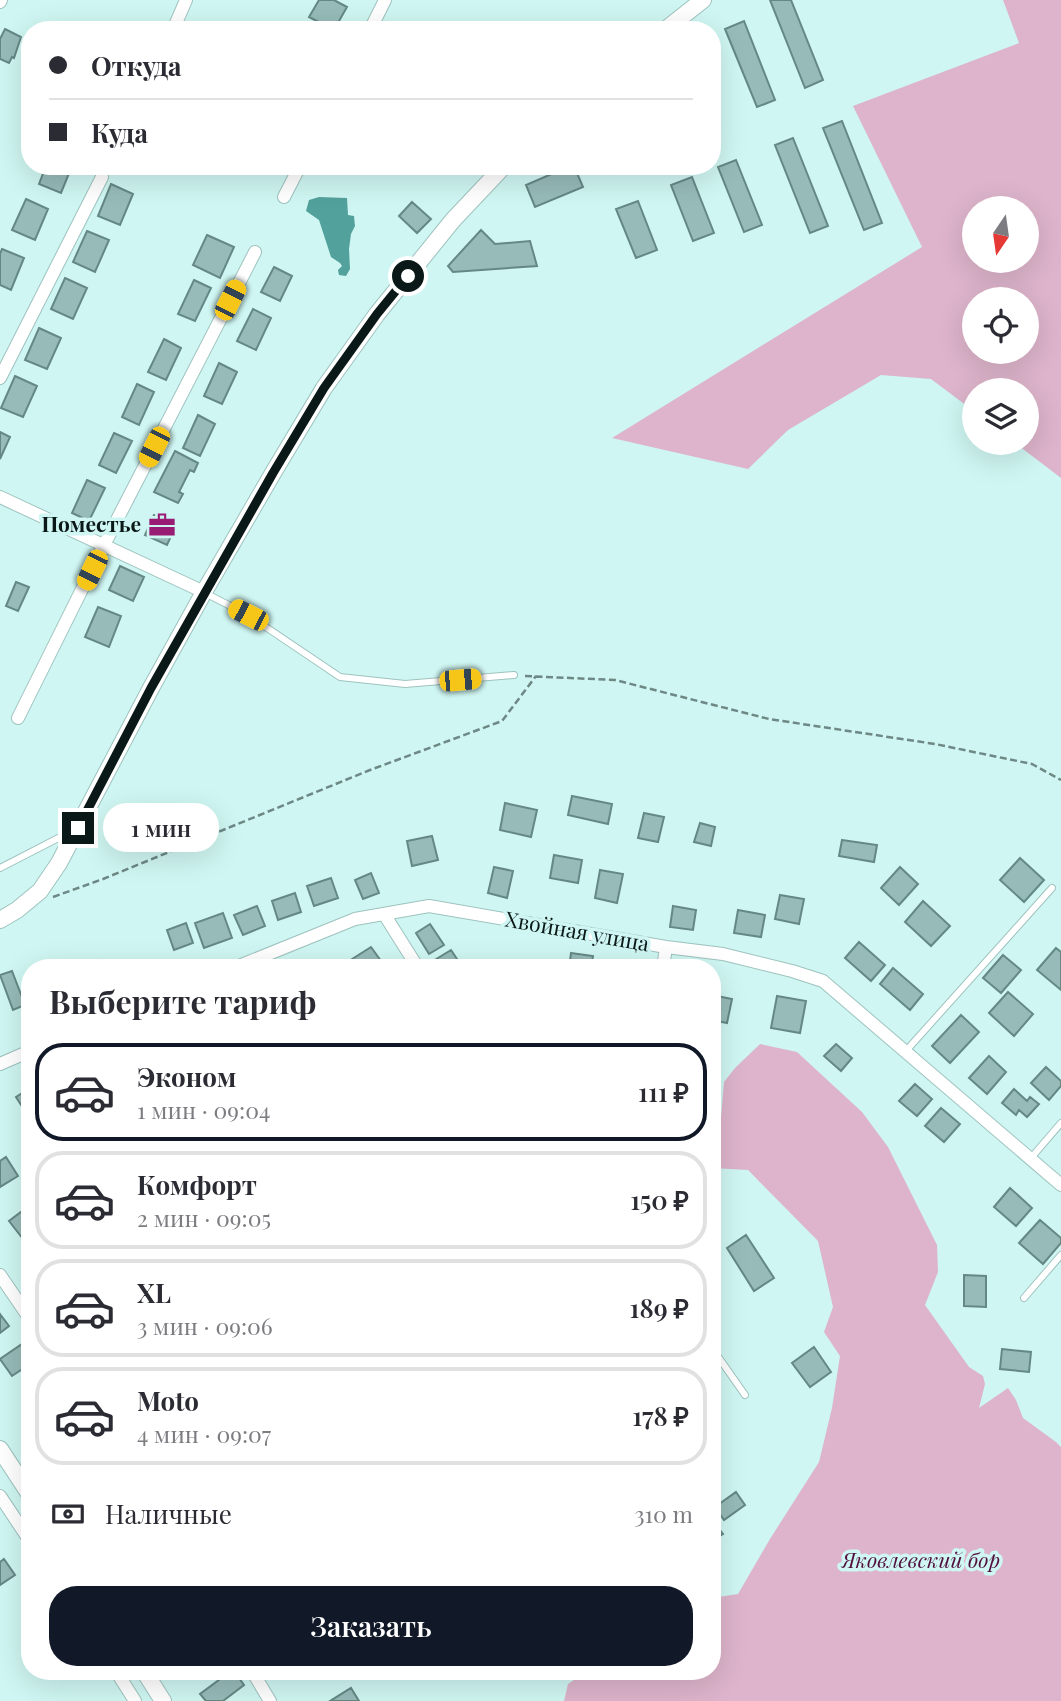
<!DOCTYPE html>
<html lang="ru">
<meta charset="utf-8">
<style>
:root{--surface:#fff;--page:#f7f7f7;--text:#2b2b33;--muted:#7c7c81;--line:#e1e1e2;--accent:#111827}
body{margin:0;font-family:"Playfair Display",serif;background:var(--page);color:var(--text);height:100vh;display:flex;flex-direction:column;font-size:26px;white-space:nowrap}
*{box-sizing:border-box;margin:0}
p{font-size:23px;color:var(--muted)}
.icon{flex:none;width:38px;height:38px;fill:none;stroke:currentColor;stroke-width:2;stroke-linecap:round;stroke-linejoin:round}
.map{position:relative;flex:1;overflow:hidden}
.details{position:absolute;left:21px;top:959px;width:700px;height:721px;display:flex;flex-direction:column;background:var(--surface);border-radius:28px;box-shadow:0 7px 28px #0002}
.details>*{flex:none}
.hud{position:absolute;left:21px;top:21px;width:700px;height:154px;border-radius:28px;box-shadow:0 7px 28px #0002;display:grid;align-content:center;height:154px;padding:0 28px;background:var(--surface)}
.needle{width:46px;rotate:193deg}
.tools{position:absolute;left:962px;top:196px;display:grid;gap:14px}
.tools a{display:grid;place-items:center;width:77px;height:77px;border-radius:50%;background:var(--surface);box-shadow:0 7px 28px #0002;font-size:35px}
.end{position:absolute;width:32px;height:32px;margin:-16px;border:9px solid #0a1817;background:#fff;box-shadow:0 0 0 4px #fff}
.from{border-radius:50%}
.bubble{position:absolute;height:49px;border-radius:24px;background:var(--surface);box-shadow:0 7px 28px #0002;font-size:23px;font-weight:600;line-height:49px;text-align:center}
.car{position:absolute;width:21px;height:42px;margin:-21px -10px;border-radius:9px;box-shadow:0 0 5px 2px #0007;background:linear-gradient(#f5c518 24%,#345 0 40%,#f5c518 0 76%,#345 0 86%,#f5c518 0)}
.hud b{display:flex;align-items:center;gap:24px;height:66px;font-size:26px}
.hud b+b{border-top:2px solid var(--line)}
.hud i{width:18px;height:18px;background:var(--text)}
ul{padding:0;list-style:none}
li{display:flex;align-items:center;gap:21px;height:98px;margin:0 14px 10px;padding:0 14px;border:4px solid var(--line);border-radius:28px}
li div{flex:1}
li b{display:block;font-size:26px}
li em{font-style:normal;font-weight:600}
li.active{border-color:var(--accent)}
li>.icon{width:63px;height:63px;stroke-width:1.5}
h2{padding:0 28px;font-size:32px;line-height:84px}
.pay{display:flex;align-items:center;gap:18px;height:77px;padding:0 28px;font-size:26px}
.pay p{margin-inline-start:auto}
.cta{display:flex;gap:14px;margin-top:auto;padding:14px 28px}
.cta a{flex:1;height:80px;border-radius:28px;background:var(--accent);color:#fff;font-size:28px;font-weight:600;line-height:80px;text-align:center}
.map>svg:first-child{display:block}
.green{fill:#ddb4cb;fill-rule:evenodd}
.water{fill:#53a19c}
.building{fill:#96bbb8;stroke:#658885;stroke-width:2}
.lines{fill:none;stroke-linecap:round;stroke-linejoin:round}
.service-casing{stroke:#9ec3bf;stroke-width:8}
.minor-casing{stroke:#9ec3bf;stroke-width:14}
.tertiary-casing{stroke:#9ec3bf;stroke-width:18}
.path{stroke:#6d8885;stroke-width:2.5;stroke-dasharray:7 3.5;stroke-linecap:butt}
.service{stroke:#fff;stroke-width:6}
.minor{stroke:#fff;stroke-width:12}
.tertiary{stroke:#fff;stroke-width:16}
.route{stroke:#0a1817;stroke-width:9}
.labels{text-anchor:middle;stroke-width:7;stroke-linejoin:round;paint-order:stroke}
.poi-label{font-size:21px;font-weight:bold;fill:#0a1817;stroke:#cff6f2;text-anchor:end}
.street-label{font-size:21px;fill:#0a1817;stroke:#cff6f2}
.park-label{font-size:21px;font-style:italic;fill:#500f3c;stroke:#cff6f2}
</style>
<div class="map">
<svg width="1061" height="1701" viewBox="0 0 1061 1701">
<rect width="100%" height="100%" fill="#cff6f2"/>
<!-- green -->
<path class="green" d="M1003,0H1061V478L1015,443H1027V390H975V412L931,379L881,375L788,430L748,469L612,438L922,247L853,106L1019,43ZM975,208H1027V261H975ZM975,299H1027V352H975Z
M760,1044L797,1052L862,1112L888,1147L937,1245L938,1272L925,1305L969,1367L983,1376L985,1384L979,1408L1008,1388L1016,1400L1023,1418L1056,1442L1061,1447V1701H564L568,1684L587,1671H712V1598L738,1594L770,1539L819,1462L832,1408L840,1356L824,1332L833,1307L818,1241L748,1170L712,1168V1136L721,1117L724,1082L735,1068Z"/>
<!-- water -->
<path class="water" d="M319,197L347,198L348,215L354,216L355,226L351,234L349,249L350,269L346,276L339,275L338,270L342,266L340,263L331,257L319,220L306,211L309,200Z"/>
<!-- building -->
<path class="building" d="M319,0H334L347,7L334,30L309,17Z
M770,0H791L823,80L805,88Z
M744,21L775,100L757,107L725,29Z
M5,29L21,37L14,58L12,57L9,63L0,59V39Z
M712,101L720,121L712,124Z
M842,121L882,223L864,230L823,128Z
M793,138L828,226L810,233L775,145Z
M736,160L762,225L744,232L718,167Z
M46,166H72L61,193L39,184Z
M570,166H574L583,187L535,207L526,185Z
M606,166H629L609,174Z
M692,177L714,233L693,241L671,185Z
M111,184L133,194L120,225L98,216Z
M26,199L48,209L35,240L12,230Z
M638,201L657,250L636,258L616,209Z
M412,202L431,219L417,233L399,216Z
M481,230L495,244L530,241L537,266L453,272L448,266Z
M87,231L109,240L95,272L73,262Z
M207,235L234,247L220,278L193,265Z
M2,249L24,258L11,290L0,285V254Z
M274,267L292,276L280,301L261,292Z
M65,278L87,288L73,319L51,309Z
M194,280L211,288L195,321L178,314Z
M253,309L271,318L256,350L237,341Z
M39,328L61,338L47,369L25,360Z
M164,339L181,348L166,380L148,372Z
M219,363L237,372L222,404L204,396Z
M15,376L37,386L23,417L1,408Z
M137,384L154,392L139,425L122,417Z
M198,415L215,424L200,456L183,448Z
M0,432L10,437L0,459Z
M114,433L132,441L116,473L99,465Z
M175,451L198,463L194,472L190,470L179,492L183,494L178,503L154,492Z
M87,480L105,488L89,521L72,513Z
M154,515L176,525L167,545L145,535Z
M120,566L144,577L133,601L109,590Z
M16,582L29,587L18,611L6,606Z
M98,607L121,616L109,647L85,637Z
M572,796L612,804L608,824L568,815Z
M505,803L537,810L531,837L500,830Z
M644,813L664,817L658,842L638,838Z
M700,823L715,827L711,846L694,842Z
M432,836L438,860L412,866L407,841Z
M842,840L877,845L874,862L839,856Z
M554,855L582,860L578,883L550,878Z
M1020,858L1044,880L1024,902L1000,880Z
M494,867L513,871L507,898L488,893Z
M900,867L918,884L899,905L881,888Z
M600,870L623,874L617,903L595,898Z
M371,873L379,893L363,899L355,880Z
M331,878L338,898L314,906L307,886Z
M295,893L301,912L278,920L272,901Z
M780,895L804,899L799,924L775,919Z
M923,901L950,926L931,946L905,922Z
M257,906L265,926L243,935L234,915Z
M673,906L696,910L693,930L670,927Z
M738,910L765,915L761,937L734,933Z
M223,913L232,938L204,948L195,923Z
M186,923L193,943L174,950L167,930Z
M430,924L444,945L429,954L416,933Z
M859,942L885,965L871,981L845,958Z
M371,947L381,961L371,968H346L343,965Z
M1056,948L1061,952V990L1037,970Z
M451,950L463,968H437L433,961Z
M571,953L593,956L591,968H569Z
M1003,955L1021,970L1001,993L983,978Z
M98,960L101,968H80V967Z
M893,968L923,994L910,1010L880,984Z
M12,971L25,1005L13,1010L0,975Z
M1008,992L1033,1014L1014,1036L989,1013Z
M712,995L732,999L727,1023L712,1020Z
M777,996L806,1001L800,1033L771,1028Z
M961,1015L979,1032L950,1063L932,1046Z
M836,1044L852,1058L841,1071L824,1056Z
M989,1056L1006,1072L987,1094L969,1078Z
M1046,1067L1061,1081V1086L1049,1100L1031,1083Z
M915,1084L932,1099L917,1116L899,1101Z
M30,1088V1113L27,1114L16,1097Z
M1014,1089L1027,1101L1030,1097L1039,1104L1027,1117L1019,1110L1016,1115L1002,1103Z
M941,1108L960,1124L944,1142L925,1126Z
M6,1157L18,1176L0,1187V1161Z
M1010,1188L1032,1208L1016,1226L994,1207Z
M30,1205V1234L23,1239L9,1221Z
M1040,1220L1061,1238V1243L1043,1264L1019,1243Z
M746,1235L774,1278L754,1291L727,1248Z
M964,1275L986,1276V1307L964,1306Z
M0,1314L9,1326L0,1333Z
M25,1342L30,1349V1364L12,1376L0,1359Z
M814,1347L831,1372L810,1387L792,1363Z
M1002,1349L1031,1352L1029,1372L1000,1369Z
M736,1492L745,1505L724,1520L715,1507Z
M713,1521L723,1534L712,1541V1522Z
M4,1559L15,1575L0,1585V1562Z
M231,1671H234L244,1685L223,1701H206L200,1694Z
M351,1688L359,1701H330Z"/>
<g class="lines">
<defs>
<path id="service" d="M205,593L248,615L340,677L405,684L514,675
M0,868L70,832
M905,1052L1052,888
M1031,1158L1061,1123
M1024,1298L1061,1255
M712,1348L745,1395"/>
<path id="minor" d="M0,2L1,0
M173,30L186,0
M370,30L385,0
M284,197L300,166
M0,378L102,177
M0,497L204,592
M18,718L104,545L255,252
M384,914L418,968
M234,968L355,919L429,906L666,947L723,954L792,971L823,981L1061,1185
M663,968L666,947
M0,1064L30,1051
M0,1275L30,1319
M0,1496L30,1541
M116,1671L135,1701
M252,1671L270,1701"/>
<path id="tertiary" d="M665,30L703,0
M0,920L17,910L40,891L59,863L151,688L204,592L273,473L324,388L377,314L453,220L504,166
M0,1449L30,1495
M144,1671L163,1701"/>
</defs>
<!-- service casing -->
<use href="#service" class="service-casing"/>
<!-- minor casing -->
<use href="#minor" class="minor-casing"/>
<!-- tertiary casing -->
<use href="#tertiary" class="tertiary-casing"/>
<!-- path -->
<path class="path" d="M525,676L615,680L769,719L935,744L1032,764L1061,780
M53,897L103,879L370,770L502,721L536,676"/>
<!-- service -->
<use href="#service" class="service"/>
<!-- minor -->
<use href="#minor" class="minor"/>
<!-- tertiary -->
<use href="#tertiary" class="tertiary"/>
</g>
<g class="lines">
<!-- route -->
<path class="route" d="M78,828L151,688L273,473L324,388L377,314L408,276"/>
</g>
<!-- icons -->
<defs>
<symbol id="office-bare" viewBox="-9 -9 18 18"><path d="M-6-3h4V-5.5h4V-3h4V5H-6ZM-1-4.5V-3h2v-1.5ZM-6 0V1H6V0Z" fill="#991c74" stroke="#cff6f2" stroke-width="2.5" paint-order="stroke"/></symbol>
</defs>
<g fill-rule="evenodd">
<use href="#office-bare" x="143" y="506" width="38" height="38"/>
</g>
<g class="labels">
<!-- poi labels -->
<g class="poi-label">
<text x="141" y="532">Поместье</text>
</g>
<!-- street labels -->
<g class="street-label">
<text transform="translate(577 932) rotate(10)" y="7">Хвойная улица</text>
</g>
<!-- park labels -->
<g class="park-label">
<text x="921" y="1568">Яковлевский бор</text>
</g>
</g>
</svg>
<div class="tools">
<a><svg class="needle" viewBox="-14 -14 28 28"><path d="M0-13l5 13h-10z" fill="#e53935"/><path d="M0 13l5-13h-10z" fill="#7c7c81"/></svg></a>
<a><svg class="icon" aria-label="locate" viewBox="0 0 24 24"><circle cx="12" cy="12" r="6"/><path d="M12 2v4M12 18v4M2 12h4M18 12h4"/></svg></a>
<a><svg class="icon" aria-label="layers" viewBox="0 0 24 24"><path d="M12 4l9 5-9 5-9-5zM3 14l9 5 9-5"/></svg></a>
</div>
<i class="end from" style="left:408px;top:276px"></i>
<i class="end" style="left:78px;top:828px"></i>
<div class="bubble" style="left:103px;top:803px;width:116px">1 мин</div>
<i class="car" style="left:230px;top:300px;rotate:27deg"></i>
<i class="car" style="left:154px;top:447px;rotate:207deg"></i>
<i class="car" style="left:92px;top:570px;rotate:206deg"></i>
<i class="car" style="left:248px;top:615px;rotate:297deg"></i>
<i class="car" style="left:460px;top:680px;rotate:85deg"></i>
<div class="hud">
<b><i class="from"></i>Откуда</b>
<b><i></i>Куда</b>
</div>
<section class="details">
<h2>Выберите тариф</h2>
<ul>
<li class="active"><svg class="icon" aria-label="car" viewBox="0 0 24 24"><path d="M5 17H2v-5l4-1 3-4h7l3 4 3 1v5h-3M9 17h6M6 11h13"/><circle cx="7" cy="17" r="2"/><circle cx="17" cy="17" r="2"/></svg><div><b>Эконом</b><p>1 мин · 09:04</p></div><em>111 ₽</em></li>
<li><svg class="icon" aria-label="car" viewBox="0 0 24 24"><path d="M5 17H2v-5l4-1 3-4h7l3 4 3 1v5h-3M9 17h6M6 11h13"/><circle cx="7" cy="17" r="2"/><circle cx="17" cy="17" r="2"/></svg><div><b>Комфорт</b><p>2 мин · 09:05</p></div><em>150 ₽</em></li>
<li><svg class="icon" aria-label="car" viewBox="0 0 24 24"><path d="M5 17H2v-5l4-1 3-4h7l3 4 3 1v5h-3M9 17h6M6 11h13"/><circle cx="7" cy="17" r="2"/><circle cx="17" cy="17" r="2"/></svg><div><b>XL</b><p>3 мин · 09:06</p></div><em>189 ₽</em></li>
<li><svg class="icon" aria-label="car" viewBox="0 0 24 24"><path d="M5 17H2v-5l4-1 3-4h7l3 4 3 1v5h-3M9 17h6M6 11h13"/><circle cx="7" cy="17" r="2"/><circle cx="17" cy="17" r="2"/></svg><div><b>Moto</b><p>4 мин · 09:07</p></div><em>178 ₽</em></li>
</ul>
<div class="pay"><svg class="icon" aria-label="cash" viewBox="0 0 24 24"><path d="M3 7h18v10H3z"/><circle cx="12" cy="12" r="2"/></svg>Наличные<p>310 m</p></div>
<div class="cta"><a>Заказать</a></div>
</section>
</div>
